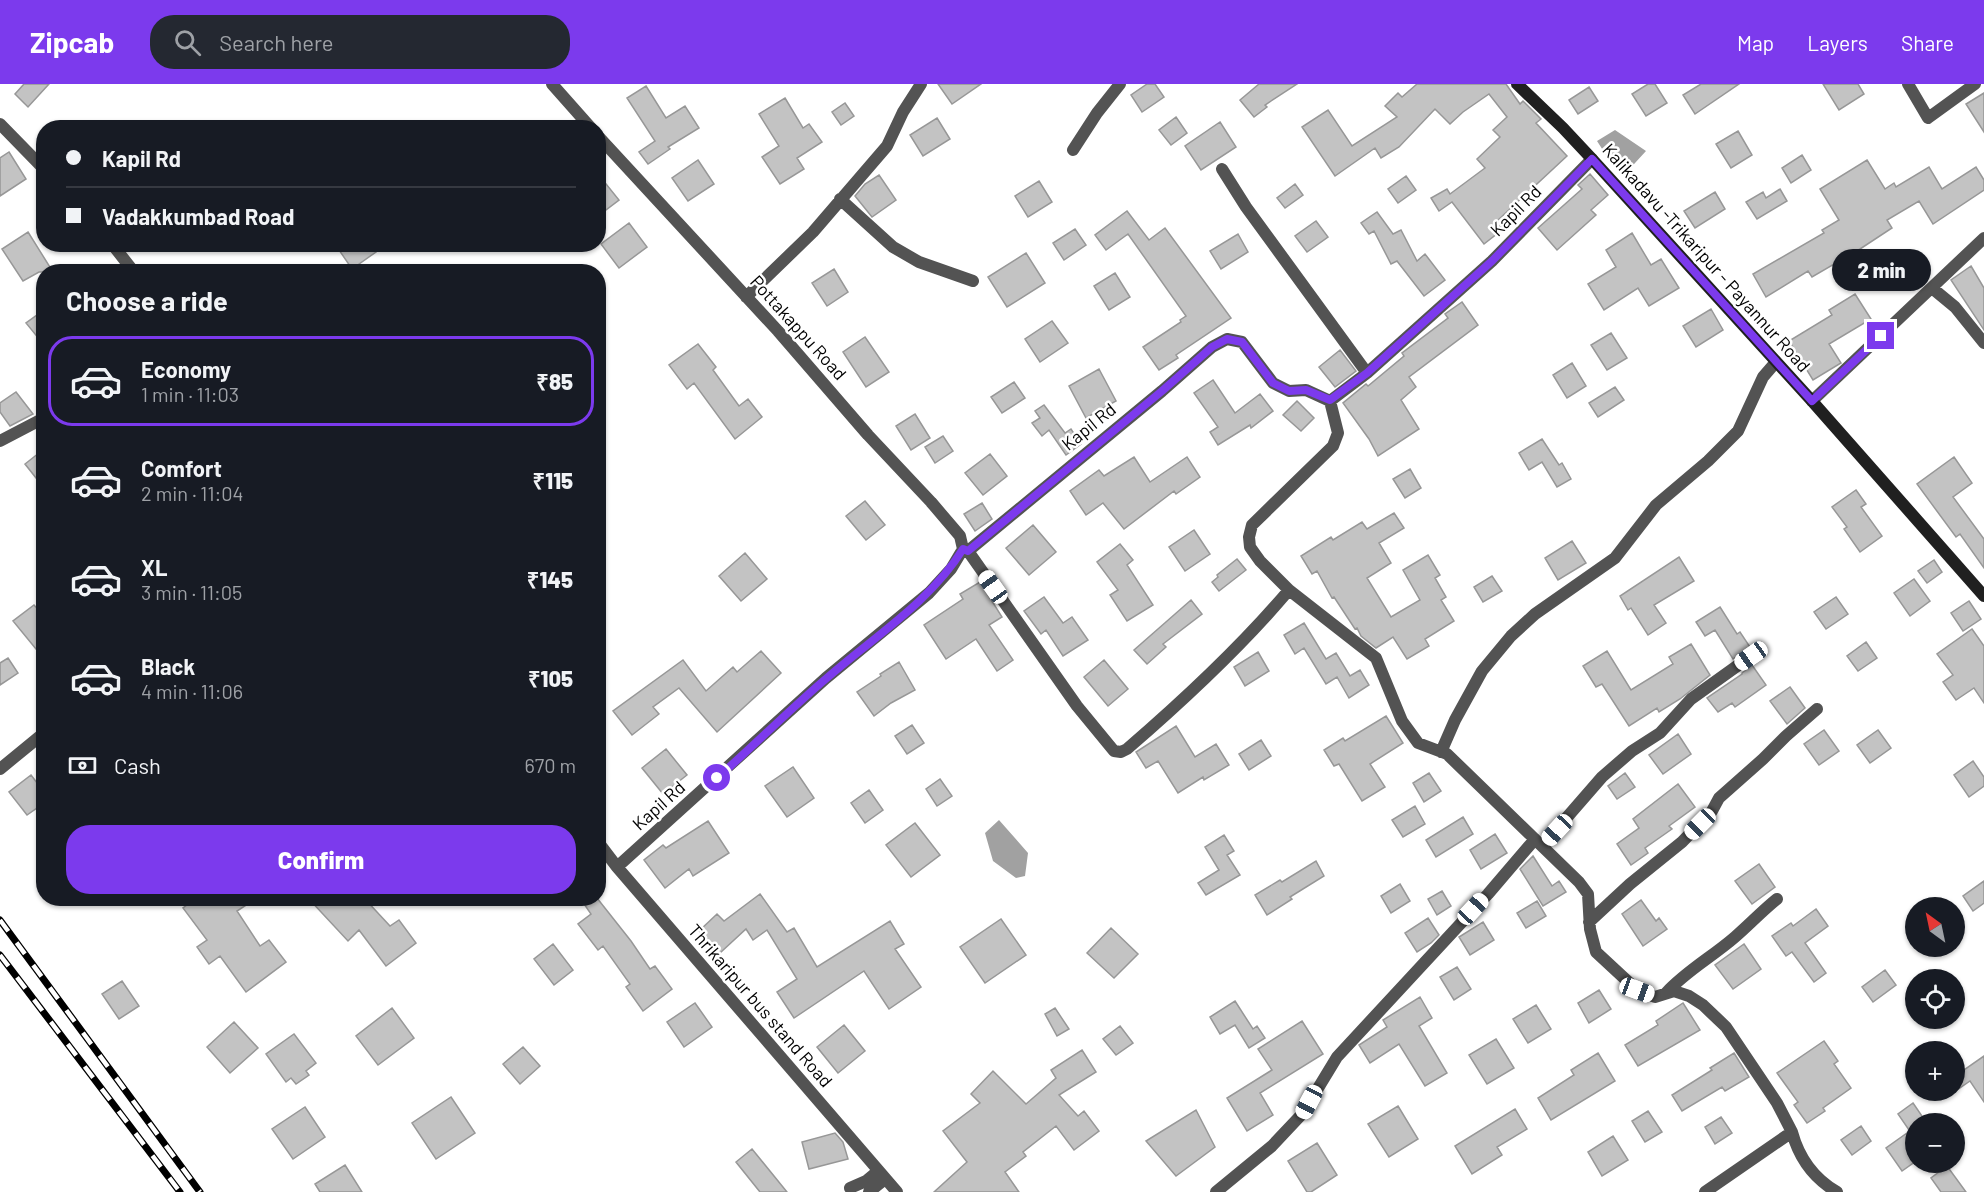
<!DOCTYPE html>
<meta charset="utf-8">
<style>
:root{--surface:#171b24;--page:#242831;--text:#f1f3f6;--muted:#9ea1a6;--line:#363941;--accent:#7c3aed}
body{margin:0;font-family:Barlow,sans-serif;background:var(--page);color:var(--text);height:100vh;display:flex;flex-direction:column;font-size:22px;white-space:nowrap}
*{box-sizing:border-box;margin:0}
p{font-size:20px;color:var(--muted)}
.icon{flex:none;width:33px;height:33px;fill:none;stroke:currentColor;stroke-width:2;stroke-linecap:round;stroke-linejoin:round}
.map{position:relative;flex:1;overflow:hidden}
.side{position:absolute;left:36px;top:180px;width:570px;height:642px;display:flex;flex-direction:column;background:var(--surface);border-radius:24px;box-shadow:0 2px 4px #0004}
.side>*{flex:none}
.guide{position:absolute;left:36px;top:36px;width:570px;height:132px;border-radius:24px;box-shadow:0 2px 4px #0004;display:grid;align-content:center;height:132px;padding:0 30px;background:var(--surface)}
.needle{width:39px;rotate:327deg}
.buttons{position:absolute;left:1905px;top:813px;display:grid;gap:12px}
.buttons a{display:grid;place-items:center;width:60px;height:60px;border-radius:50%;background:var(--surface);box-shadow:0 2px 4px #0004;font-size:30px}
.end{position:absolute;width:27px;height:27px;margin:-14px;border:8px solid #7c3aed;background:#fff;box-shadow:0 0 0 3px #fff}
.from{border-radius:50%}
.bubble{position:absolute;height:42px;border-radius:21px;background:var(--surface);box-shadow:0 2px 4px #0004;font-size:20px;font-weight:800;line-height:42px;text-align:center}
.car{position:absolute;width:18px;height:36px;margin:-18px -9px;border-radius:8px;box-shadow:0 0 4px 2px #0007;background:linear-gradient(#fff 24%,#345 0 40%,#fff 0 76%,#345 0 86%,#fff 0)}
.guide b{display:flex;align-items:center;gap:21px;height:57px;font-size:22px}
.guide b+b{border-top:2px solid var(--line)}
.guide i{width:15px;height:15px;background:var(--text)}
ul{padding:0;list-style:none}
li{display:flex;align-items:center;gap:18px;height:90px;margin:0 12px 9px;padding:0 18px;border:3px solid transparent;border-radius:24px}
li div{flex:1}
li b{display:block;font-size:22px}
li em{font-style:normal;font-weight:800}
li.on{border-color:var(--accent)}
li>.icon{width:54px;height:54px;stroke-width:1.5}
h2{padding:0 30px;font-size:27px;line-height:72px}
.pay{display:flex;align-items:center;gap:15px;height:66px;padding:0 30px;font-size:22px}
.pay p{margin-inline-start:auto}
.action{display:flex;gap:12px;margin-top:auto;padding:12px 30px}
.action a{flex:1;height:69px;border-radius:24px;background:var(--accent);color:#fff;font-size:24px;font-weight:800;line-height:69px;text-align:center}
header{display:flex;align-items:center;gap:36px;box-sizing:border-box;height:84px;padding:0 30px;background:var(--accent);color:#fff}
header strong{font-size:28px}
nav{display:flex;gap:33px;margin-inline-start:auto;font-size:21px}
.search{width:420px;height:54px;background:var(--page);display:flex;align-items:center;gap:15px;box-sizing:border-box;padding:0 21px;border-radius:24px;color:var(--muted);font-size:22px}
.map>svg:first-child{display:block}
.water{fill:#a1a1a1}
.building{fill:#c3c3c3;stroke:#979797;stroke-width:1.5}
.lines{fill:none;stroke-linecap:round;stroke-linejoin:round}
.street{stroke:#535353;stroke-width:12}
.secondary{stroke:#202020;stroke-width:12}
.rail-casing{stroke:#000;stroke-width:7}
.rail{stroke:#fff;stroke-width:4.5;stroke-dasharray:14;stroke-linecap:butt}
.route{stroke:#7c3aed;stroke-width:8}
.labels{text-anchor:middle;stroke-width:5;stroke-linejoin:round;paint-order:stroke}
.street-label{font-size:18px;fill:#000;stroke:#fff}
</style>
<header>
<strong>Zipcab</strong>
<div class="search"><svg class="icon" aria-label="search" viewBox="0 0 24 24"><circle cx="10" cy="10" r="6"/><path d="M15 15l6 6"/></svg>Search here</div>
<nav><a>Map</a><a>Layers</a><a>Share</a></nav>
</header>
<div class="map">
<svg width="1984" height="1108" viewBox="0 0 1984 1108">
<rect width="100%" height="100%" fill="#fff"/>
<!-- water -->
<path class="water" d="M1615,46L1646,67L1624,91L1608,74L1597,57Z
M999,736L1028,769L1025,792L1016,794L993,777L985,749Z"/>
<!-- building -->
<path class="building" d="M24,0H49L28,23L15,10Z
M938,0H981L952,20Z
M1147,0H1155L1164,13L1142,28L1131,11Z
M1259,0H1297L1265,21L1267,23L1254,33L1240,16Z
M1417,0H1506L1520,20L1523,17L1541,35L1536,39L1567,72L1497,137L1503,145L1484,160L1452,118L1439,127L1431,114L1447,105L1450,110L1485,84L1477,75L1500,53L1493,46L1507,33L1489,10L1463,28L1450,40L1435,25L1399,63L1381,74L1375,64L1335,92L1302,43L1328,26L1352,62L1397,33L1385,22L1398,9L1402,13Z
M1648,0H1655L1667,19L1646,32L1632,10Z
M1701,0H1739L1695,30L1683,11Z
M1823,0H1858L1864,10L1839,26Z
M646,2L666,34L685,22L699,44L668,63L670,65L648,80L639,68L655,57L627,14Z
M1589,3L1598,17L1578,30L1569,16Z
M1984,9V48L1966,20Z
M785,14L803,44L809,40L822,58L797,74L804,85L780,100L762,73L779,62L759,30Z
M845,19L854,32L841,41L832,28Z
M1176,33L1187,49L1171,61L1159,46Z
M937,34L950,55L923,72L910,51Z
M1220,38L1236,63L1201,86L1185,62Z
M1738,47L1752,71L1731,84L1716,60Z
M9,68L26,95L0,112V74Z
M1802,71L1811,86L1791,99L1782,84Z
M698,76L714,100L688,117L672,94Z
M1867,76L1885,105L1894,99L1896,103L1929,83L1942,105L1976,83L1984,96V106L1933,140L1919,117L1887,136L1892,144L1860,165L1812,193L1808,187L1766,213L1753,190L1824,149L1822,146L1839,136L1820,105Z
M598,90L619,116L598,132Z
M1590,90L1608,111L1591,126L1596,131L1557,166L1538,144L1582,105L1578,101Z
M879,91L896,116L872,133L855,112L865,100Z
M1406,92L1416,106L1398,119L1388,105Z
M1039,97L1052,118L1028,133L1015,112Z
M1295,100L1303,111L1285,124L1277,114Z
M1780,105L1787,117L1757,135L1746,118L1763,108L1766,114Z
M1715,108L1725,125L1695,144L1684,127Z
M1127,127L1149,156L1165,144L1231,234L1176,271L1178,274L1159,286L1143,263L1181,238L1180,236L1186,232L1128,150L1106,166L1095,151Z
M1377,128L1393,150L1401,146L1417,177L1425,170L1445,196L1424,212L1397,177L1391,180L1374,147L1369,150L1361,139Z
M1316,137L1328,153L1307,168L1295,152Z
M629,139L647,163L619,184L601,160Z
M1075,145L1086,161L1064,176L1053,159Z
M28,148L53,188H39L23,197L2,165Z
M1632,149L1651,181L1661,175L1679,204L1649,222L1638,204L1604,226L1588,200L1616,183L1606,166Z
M1238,150L1248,168L1221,185L1210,167Z
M335,160H371L376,168L352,185Z
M1026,169L1045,199L1007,223L988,193Z
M1971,182L1984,204V246L1951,196Z
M834,185L848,208L827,222L812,199Z
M1115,189L1130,213L1109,226L1094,202Z
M1855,210L1871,235L1829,260L1841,279L1813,296L1789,257L1832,231L1829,226Z
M1462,218L1478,241L1409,293L1416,303L1401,316L1419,345L1378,372L1369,355L1343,319L1366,300L1368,302L1404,272L1402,269L1448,234L1445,230Z
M1711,225L1723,246L1696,263L1683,242Z
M44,226V261L26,239Z
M1052,237L1068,259L1040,278L1025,255Z
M1611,249L1627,274L1607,286L1591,261Z
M865,253L889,288L866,303L843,268Z
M698,260L716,283L713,286L739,322L748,315L762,333L735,355L694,299L687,305L669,281Z
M1340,266L1356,287L1335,303L1319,283Z
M1572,279L1586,302L1567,314L1553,291Z
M1099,285L1116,317L1086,334L1069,302Z
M1213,296L1235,329L1260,310L1273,327L1251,344L1250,341L1218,361L1210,348L1218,343L1194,309Z
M1014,298L1025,314L1002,329L991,313Z
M1615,303L1624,316L1598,333L1589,319Z
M16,308L33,330L10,342L0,328V319Z
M1297,317L1314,334L1301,347L1283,331Z
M1044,321L1065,349L1071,345L1081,360L1066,371L1049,346L1042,352L1032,339L1040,334L1035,327Z
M915,330L930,354L911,366L896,342Z
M943,352L953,367L935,379L925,363Z
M1542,355L1559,381L1562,379L1571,395L1557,403L1542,378L1529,386L1519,369Z
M44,365V404L25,380Z
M990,370L1007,392L983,411L965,389Z
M1134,373L1150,398L1187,373L1200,393L1176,410L1174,407L1124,445L1103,419L1086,431L1070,407L1099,386L1104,392Z
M1954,373L1972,399L1953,413L1984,455V484L1960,450L1956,453L1917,400Z
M1410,385L1421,404L1405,414L1393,395Z
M1856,406L1866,420L1861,423L1882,452L1860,468L1844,445L1847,443L1832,423Z
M865,417L885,441L866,456L846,432Z
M982,419L992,435L975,447L964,430Z
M1394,429L1404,444L1379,459L1391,479L1367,494L1391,533L1420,516L1403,486L1428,471L1440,491L1435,494L1446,513L1441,516L1454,537L1425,555L1429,562L1407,575L1393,553L1376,564L1361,552L1357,544L1355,545L1334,513L1332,514L1317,487L1312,490L1301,472L1331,453L1333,456L1362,438L1367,445Z
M1033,441L1056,468L1029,491L1006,464Z
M1194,446L1210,470L1185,487L1169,463Z
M1572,457L1586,479L1558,496L1545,474Z
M1120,460L1133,476L1127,481L1153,521L1127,537L1110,511L1118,506L1097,478Z
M745,469L767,495L741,517L719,492Z
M1679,473L1694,497L1654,521L1666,539L1648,551L1631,524L1628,526L1620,512Z
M1237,475L1246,486L1219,507L1212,498L1218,493L1217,491Z
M1934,476L1942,488L1927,499L1918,487Z
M1492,492L1502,507L1483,518L1474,503Z
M1914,495L1930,517L1910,532L1894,509Z
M980,498L1002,533L989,541L1013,576L997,587L976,555L946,575L924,541L963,515L960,510Z
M1044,513L1063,539L1072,533L1088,556L1063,572L1046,546L1041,550L1024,527Z
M1836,513L1848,530L1826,545L1814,528Z
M1191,516L1202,530L1163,560L1166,563L1147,580L1134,566Z
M1969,517L1981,535L1963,547L1951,529Z
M34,521L44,532V560L36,565L13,537Z
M1720,523L1737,550L1740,548L1750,563L1733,575L1715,546L1705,552L1696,538Z
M1304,539L1326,575L1336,569L1350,592L1360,586L1369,601L1349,614L1337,593L1326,600L1304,564L1295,570L1284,551Z
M1972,545L1984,562V619L1974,604L1956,616L1943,598L1953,591L1937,570Z
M1866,558L1877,574L1858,587L1847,572Z
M1691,560L1710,591L1680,615L1659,628L1657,624L1629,642L1602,600L1596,603L1583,582L1607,567L1631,606L1673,580L1669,573Z
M761,567L781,589L717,648L679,604L653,623L659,630L632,651L613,627L683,576L706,607L733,583L737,588Z
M1258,568L1269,587L1245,602L1234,583Z
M8,574L18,589L0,601V579Z
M1104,576L1128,605L1108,622L1084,593Z
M899,578L915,606L891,619L874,632L857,608L881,592L880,590Z
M1752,581L1766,601L1735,623L1732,619L1718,628L1707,614L1742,590V589Z
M1790,603L1805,624L1787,640L1770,617Z
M1386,632L1403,659L1370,680L1385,703L1362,717L1339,680L1334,682L1324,666L1343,654L1345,657Z
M912,641L924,659L907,670L895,652Z
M1176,642L1195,673L1216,660L1229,681L1204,696L1203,693L1178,709L1158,677L1146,684L1136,668Z
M1824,646L1839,667L1819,681L1804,660Z
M1878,646L1891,664L1870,679L1857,661Z
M1678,650L1691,670L1663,690L1649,671Z
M1261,656L1271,672L1249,686L1239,670Z
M666,665L687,691L663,710L642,684Z
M1973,677L1984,693V702L1969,713L1954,691Z
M793,683L814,714L787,733L765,702Z
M1429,689L1441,707L1424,718L1413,699Z
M1625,689L1635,703L1617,715L1608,702Z
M31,691L44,708V719L27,731L9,708Z
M940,695L952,712L937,722L926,705Z
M1678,700L1695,723L1669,742L1672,745L1645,764L1648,769L1631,781L1617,760L1639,744L1633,735Z
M869,706L883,726L865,739L851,719Z
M1415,722L1425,740L1403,753L1392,736Z
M1463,733L1473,750L1436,773L1426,756Z
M708,737L729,769L693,792L689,785L665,804L644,776L663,761L666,764Z
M915,739L940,771L911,793L886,761Z
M1495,750L1507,769L1481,785L1470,766Z
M1224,751L1234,767L1227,771L1240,791L1206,811L1198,799L1219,786L1205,763Z
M1533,772L1552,802L1559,797L1566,808L1543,822L1520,785Z
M1316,777L1324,792L1290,813L1292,815L1267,831L1255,811L1280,796L1282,798Z
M1759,780L1775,803L1752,820L1735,797Z
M1984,797V819L1973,827L1963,812Z
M1400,800L1410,817L1391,829L1381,812Z
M1442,807L1451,822L1437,831L1428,815Z
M760,810L787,848L794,844L817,883L890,837L904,860L895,865L921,903L889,925L864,887L794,934L777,908L797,895L767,846L753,856L746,845L720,869L699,847L717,830L724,837Z
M196,814H257L237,827L260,862L269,856L286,878L246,908L220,872L209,880L197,863L207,856L183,824Z
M308,814H364L390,842L399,836L416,859L386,882L359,846L348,857Z
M580,814H597L631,857L650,885L655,882L672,905L643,927L626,903L630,900L603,862L598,866L578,840L591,830Z
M1641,816L1656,837L1659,834L1667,845L1643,862L1622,830Z
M1537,817L1546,832L1526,844L1517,829Z
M1816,825L1828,842L1805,859L1826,889L1814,898L1792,868L1786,872L1772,852L1791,839L1793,842Z
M1428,834L1439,851L1431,859L1417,868L1405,849Z
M1001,835L1026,871L985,899L960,863Z
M1483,838L1494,856L1470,871L1459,853Z
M1111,844L1138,870L1114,894L1087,869Z
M553,860L573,886L554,901L534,875Z
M1744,860L1761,885L1733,905L1715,881Z
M1457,883L1471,905L1454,916L1440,893Z
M1885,886L1896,901L1873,918L1862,903Z
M122,897L139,922L119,935L102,910Z
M1599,906L1611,925L1589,939L1578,919Z
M1420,913L1432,934L1419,942L1447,989L1425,1002L1399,960L1370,979L1359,961L1387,943L1383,936Z
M1235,917L1253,945L1257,942L1265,954L1249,964L1235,941L1220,950L1210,933Z
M695,919L712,943L684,963L667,938Z
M1683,919L1700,946L1638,982L1625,961L1658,941L1656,937Z
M1536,921L1551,945L1528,959L1513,935Z
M392,924L414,954L378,981L356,952Z
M1055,924L1069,945L1057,952L1045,930Z
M1302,937L1323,970L1260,1009L1273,1031L1247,1047L1227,1014L1272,986L1258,965Z
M234,938L258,964L230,989L207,963Z
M844,941L865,967L838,989L817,963Z
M1120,942L1133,959L1116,971L1103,955Z
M294,950L316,979L306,987L309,991L296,1000L291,994L286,998L266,970Z
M1496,955L1514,984L1487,1000L1469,971Z
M1824,957L1838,977L1834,980L1851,1004L1823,1024L1825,1027L1807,1039L1794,1021L1798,1018L1777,989Z
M523,963L540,982L520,1000L503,980Z
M1082,966L1096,988L1059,1011L1078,1032L1084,1027L1099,1047L1074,1066L1056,1042L1023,1068L1026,1072L1005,1088L1019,1108H934L967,1078L943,1047L980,1019L971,1010L993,987L1026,1020L1056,994L1051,986Z
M1598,969L1615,997L1551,1036L1538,1014L1574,991L1571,986Z
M1734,969L1749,993L1725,1007L1722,1003L1682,1027L1672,1011L1712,986L1710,984Z
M1984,972V1018L1970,997L1954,1008V993Z
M451,1013L475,1049L436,1075L412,1039Z
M1913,1019L1924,1035L1909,1046L1898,1030Z
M1398,1022L1418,1055L1389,1073L1368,1040Z
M305,1023L325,1053L293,1075L272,1045Z
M1515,1025L1527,1045L1497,1063L1502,1071L1472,1090L1455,1062Z
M1196,1026L1215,1063L1176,1092L1146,1057Z
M1648,1027L1662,1048L1645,1058L1632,1037Z
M1721,1033L1732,1049L1715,1060L1705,1043Z
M1861,1042L1871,1057L1852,1071L1841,1056Z
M835,1049L843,1058L848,1075L809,1085L802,1058Z
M1907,1049L1916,1062V1077L1902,1087L1886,1064Z
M1613,1052L1628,1076L1602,1092L1588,1068Z
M1317,1059L1337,1091L1311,1108H1307L1288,1077Z
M752,1065L787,1108H760L736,1078Z
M345,1081L362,1108H320L315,1100Z
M1947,1082L1966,1108H1941L1931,1094Z"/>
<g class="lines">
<!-- street -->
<path class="street" d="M552,0L591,44
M1908,0L1928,34L1975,0
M0,40L44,85
M598,52L778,247L868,351L931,418L960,452L963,465
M1073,66L1097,29L1120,0
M1222,85L1246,123L1367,289
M840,115L893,163L919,178L973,197
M112,160L134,188
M1932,204L1955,223L1984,259
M746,213L813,148L887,62L903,28L921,0
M1330,317L1338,349L1333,362L1252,441L1249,453L1250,463L1260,477L1289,506L1376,574L1402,637L1418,659L1447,670L1579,798L1588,810L1590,845L1596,868L1637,906L1655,913L1674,907L1689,912L1703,921L1726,943L1777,1019L1792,1048
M1812,317L1984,154
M0,357L44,334
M968,467L1077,622L1114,667L1121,668L1127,665C1185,615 1240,564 1289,506
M1441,668L1455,636L1482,587L1511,552L1535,530L1615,474L1656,421L1708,377L1738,347L1763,293L1776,278
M0,685L44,649
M598,758L617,783L897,1108
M1542,762L1602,693L1632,667L1660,649L1691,615L1751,572
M617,783L826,594L929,509L951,485L963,465L968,467L1162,307L1212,263L1227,255L1242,258L1273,299L1289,307L1306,306L1330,317L1367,289L1492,177L1592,75
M1589,838L1630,800L1682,758L1712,727L1719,714L1763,675L1786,652L1817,625
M1666,909C1686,887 1712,873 1735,853C1749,841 1762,827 1777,815
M850,1104L866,1097L878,1087
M869,1108L885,1095
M1216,1108L1272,1062L1303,1029L1337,973L1488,810L1535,755
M1705,1108L1792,1048C1799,1074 1813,1094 1837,1108"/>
<!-- secondary -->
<path class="secondary" d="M1517,0L1563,44L1592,75L1812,317L1984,512"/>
<defs>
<path id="rail" d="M0,836L200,1108
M0,871L180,1108"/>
</defs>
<!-- rail casing -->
<use href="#rail" class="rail-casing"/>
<!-- rail -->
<use href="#rail" class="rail"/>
</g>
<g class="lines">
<!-- route -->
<path class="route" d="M717,694C755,661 790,625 828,593C875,552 930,518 963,465L968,467L1162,307L1212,263L1227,255L1242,258L1273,299L1289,307L1306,306L1330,316L1367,289L1492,177L1592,75L1812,317L1881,252"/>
</g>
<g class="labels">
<!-- street labels -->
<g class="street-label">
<text transform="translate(1516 127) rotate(-45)" y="6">Kapil Rd</text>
<text transform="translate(1706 174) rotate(48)" y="6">Kalikadavu -Trikaripur - Payannur Road</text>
<text transform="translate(798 244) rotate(48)" y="6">Pottakappu Road</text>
<text transform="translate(1089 343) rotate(-39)" y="6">Kapil Rd</text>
<text transform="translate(659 722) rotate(-42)" y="6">Kapil Rd</text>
<text transform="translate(760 922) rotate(49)" y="6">Thrikaripur bus stand Road</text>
</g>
</g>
</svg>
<div class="buttons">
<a><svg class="needle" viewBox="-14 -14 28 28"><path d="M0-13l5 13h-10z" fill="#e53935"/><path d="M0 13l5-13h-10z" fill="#9ea1a6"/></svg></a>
<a><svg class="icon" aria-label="locate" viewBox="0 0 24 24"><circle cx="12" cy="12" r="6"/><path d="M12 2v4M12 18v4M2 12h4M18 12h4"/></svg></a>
<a>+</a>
<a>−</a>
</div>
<i class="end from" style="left:717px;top:694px"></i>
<i class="end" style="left:1881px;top:252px"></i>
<div class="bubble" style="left:1832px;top:165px;width:99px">2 min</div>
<i class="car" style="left:993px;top:503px;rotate:325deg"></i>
<i class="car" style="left:1751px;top:572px;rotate:235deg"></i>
<i class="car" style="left:1700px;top:740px;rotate:225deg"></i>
<i class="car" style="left:1557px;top:746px;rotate:223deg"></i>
<i class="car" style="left:1473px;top:825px;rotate:43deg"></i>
<i class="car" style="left:1637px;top:906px;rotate:110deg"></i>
<i class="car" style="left:1309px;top:1018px;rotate:208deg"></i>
<div class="guide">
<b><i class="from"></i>Kapil Rd</b>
<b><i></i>Vadakkumbad Road</b>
</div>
<section class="side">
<h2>Choose a ride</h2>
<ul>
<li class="on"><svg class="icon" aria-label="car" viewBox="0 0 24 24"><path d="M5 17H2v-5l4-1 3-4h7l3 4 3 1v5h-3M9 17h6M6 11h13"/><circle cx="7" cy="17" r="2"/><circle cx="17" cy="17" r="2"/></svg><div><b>Economy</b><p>1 min · 11:03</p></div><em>₹85</em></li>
<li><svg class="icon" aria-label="car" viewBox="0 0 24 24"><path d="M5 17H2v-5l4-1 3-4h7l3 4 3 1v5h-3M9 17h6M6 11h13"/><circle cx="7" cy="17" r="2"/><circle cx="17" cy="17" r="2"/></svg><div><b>Comfort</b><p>2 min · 11:04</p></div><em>₹115</em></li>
<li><svg class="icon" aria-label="car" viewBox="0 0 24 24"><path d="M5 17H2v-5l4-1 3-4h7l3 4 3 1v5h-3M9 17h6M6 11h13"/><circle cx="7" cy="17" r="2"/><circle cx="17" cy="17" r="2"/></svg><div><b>XL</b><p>3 min · 11:05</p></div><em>₹145</em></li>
<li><svg class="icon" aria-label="car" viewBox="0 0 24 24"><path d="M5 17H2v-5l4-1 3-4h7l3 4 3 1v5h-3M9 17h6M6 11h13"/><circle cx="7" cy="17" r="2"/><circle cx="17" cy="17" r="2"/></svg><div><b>Black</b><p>4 min · 11:06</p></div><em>₹105</em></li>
</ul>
<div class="pay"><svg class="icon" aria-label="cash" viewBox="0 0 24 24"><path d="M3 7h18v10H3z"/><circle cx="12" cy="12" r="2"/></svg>Cash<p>670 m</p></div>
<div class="action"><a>Confirm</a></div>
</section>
</div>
